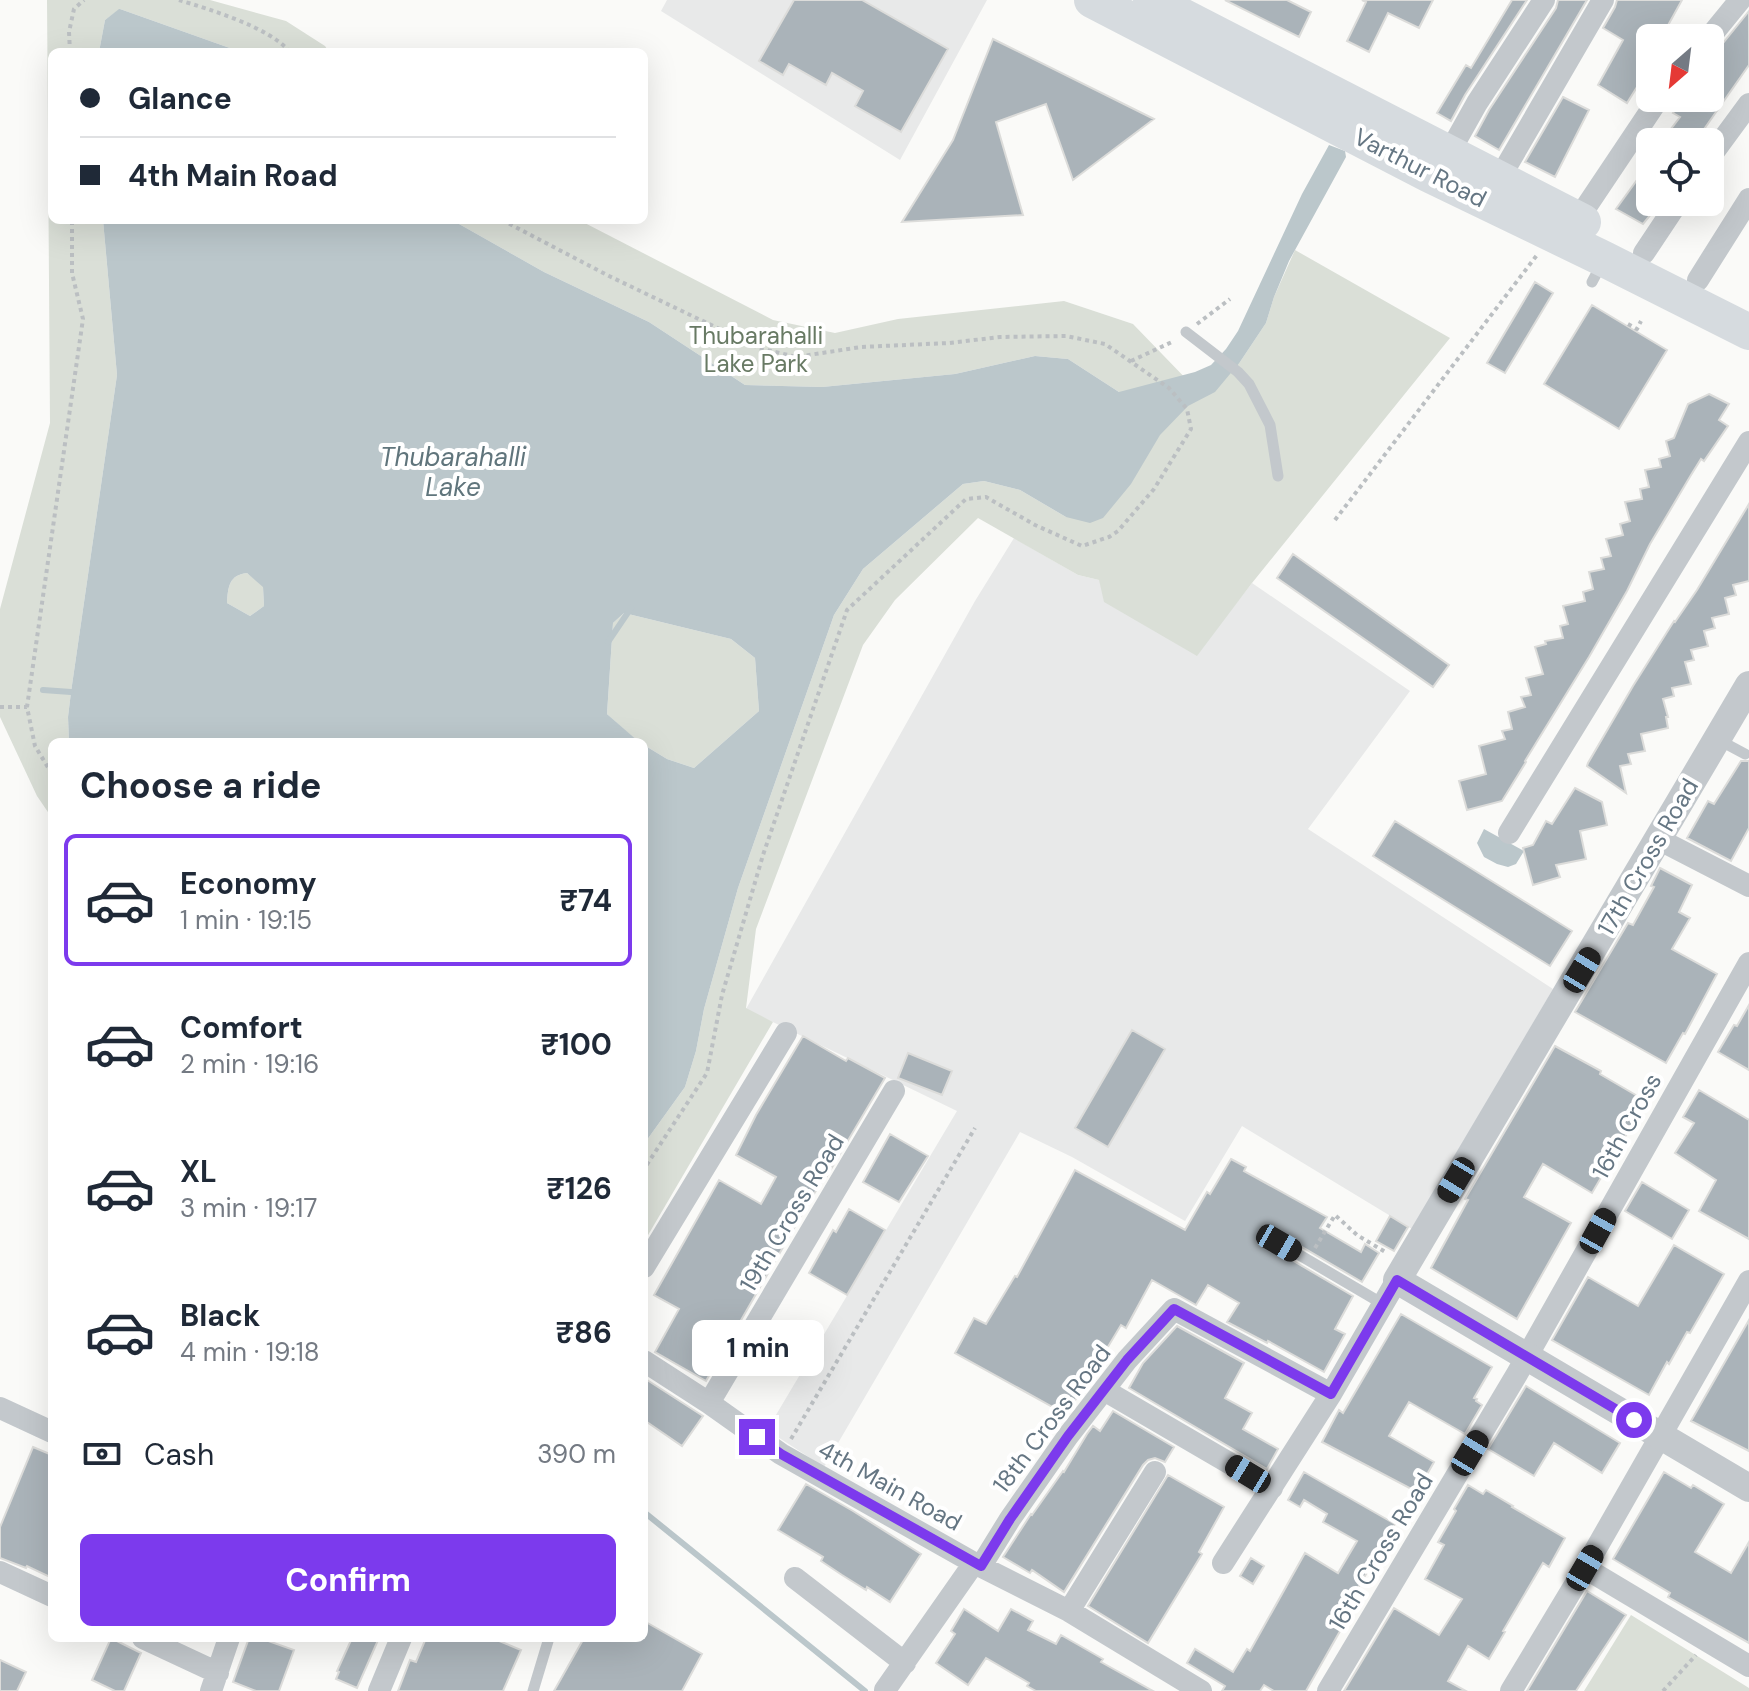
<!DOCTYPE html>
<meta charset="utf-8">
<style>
:root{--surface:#fff;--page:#f2f2f3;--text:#1f2937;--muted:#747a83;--line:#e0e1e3;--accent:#7c3aed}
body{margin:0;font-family:"DM Sans",sans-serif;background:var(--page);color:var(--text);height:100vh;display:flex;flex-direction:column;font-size:30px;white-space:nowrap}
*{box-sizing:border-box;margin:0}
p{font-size:26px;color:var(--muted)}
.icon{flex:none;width:44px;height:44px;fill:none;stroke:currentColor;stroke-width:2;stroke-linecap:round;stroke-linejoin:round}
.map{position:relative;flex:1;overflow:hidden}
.side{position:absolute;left:48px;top:738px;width:600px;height:904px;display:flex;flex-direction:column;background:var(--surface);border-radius:12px;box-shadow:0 8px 32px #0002}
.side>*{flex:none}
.guide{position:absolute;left:48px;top:48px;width:600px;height:176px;border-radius:12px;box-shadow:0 8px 32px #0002;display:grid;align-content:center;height:176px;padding:0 32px;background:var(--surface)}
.needle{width:52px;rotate:208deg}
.fabs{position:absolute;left:1636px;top:24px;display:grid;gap:16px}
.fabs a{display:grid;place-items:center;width:88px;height:88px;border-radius:12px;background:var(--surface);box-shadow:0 8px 32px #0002;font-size:40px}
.end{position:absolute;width:36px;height:36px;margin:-18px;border:10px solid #7c3aed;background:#fff;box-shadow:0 0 0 4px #fff}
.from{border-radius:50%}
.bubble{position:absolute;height:56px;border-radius:12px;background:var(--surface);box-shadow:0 8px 32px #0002;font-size:26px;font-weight:700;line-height:56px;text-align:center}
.car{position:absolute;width:24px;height:48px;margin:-24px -12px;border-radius:10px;box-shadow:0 0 6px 2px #0007;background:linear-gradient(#222 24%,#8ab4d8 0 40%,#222 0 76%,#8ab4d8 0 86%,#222 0)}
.guide b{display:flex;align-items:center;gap:28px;height:76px;font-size:30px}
.guide b+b{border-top:2px solid var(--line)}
.guide i{width:20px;height:20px;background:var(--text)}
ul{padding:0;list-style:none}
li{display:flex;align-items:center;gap:24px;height:132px;margin:0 16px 12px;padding:0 16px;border:4px solid transparent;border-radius:12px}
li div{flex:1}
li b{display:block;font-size:30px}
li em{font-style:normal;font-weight:700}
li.active{border-color:var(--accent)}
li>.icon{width:72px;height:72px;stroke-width:1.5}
h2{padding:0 32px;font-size:36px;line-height:96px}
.pay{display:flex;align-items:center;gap:20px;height:88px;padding:0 32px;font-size:30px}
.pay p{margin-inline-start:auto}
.action{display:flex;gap:16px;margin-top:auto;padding:16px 32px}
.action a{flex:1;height:92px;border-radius:12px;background:var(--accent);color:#fff;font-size:32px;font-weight:700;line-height:92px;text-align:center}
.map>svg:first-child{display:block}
.built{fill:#e8e9e9}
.green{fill:#dadfd7}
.water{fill:#bbc7cb;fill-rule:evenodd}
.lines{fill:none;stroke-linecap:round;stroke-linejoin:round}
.stream{stroke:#bbc7cb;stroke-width:6}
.building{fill:#aab3b9;stroke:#dcdcda;stroke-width:2}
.path{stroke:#bbbfc2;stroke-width:4;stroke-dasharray:4 4;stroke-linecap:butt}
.service{stroke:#c3c8cc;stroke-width:11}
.minor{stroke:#c3c8cc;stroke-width:22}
.tertiary{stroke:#c3c8cc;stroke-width:28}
.primary{stroke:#d6dbdf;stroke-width:36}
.route{stroke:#7c3aed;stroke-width:10}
.labels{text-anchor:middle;stroke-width:8;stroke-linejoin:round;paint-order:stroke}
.street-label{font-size:24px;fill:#657683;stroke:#fff}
.park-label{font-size:24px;fill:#687a64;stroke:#fff}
.water-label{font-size:26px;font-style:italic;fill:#60757c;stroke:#fff}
</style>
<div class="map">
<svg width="1749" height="1691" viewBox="0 0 1749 1691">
<rect width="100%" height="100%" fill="#fafaf8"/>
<!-- built -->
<path class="built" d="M667,0H987L900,160L661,11Z
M1014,538L1078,575L1099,580L1196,655L1252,583L1410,691L1308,829L1553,989L1412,1229L1242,1126L1185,1221L1072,1157L1020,1132L824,1467L767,1430L957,1111L746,1009L975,601Z"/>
<!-- green -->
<path class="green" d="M47,0H210L286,21L325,46L329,52H241L120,9L105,20L99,52H52V220H103L117,375L71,692L68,717L69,742H52V818L37,796L0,717V609L50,423Z
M452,220H579L773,320L835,333L898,319L1064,301L1133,324L1193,386L1240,362L1266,323L1274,297L1295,250L1450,338L1252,583L1197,656L1104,602L1099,580L1078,575L978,518L895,600L863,645L756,929L746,1008L773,1022L644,1242V1144L685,1087L696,1051L704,1009L738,888L834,615L863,569L963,484L984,481L1020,490L1066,517L1119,392L1068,359L1035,356L955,374L822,387L745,385L649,322L544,272Z
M247,573L263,586L264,606L250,616L227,603C228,587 229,575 247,573Z
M624,613L731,639L755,658L759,711L694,768L667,759L644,745V742H638L607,714L613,623Z
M1631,1615L1749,1688V1691H1584Z"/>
<!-- water -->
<path class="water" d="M119,9H120L241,52H99L105,20Z
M1329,145L1345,151L1346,157L1289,261L1274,297L1266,323L1240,362L1215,392L1188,406L1160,435L1131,484L1103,518L1090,523L1066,517L1020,490L984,481L963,484L863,569L834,615L738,888L704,1009L696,1051L685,1087L644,1144V745L667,759L694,768L759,711L755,658L731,639L624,613L613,623L607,714L639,742H69L68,717L71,692L117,375L103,220H452L544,272L649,322L745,385L822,387L955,374L1035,356L1068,359L1119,392L1195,372L1211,365L1226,349L1238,331L1302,194ZM247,573L263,587L264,606L250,616L227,603C228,587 229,575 247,573Z
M1484,829L1524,851L1516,864L1508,867L1497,864L1484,857L1477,843Z"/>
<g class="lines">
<!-- stream -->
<path class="stream" d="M608,642L631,608
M43,690L71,692
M644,1512L865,1691"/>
</g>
<!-- building -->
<path class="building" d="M794,0H862L948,49L901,132L855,106L863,91L832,73L826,85L789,64L783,75L759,61Z
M1225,0H1287L1311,12L1299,37Z
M1362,0H1433L1419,28L1388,13L1369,52L1347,41L1366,2Z
M1512,0H1527L1465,95L1451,121L1437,113L1466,65L1471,68Z
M1558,0H1587L1499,150L1475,136L1489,110L1556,8Z
M1617,0H1682L1661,38H1650V56L1643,69L1647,71L1627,103L1598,85L1623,40L1603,28L1615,7Z
M1749,11V65L1695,142H1661L1680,117L1673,113L1684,98H1710V59Z
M993,39L1154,119L1073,180L1046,104L996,122L1023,215L902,222L953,140Z
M1563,97L1589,110L1555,177L1525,162Z
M1650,162V202H1661L1643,224L1616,209Z
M1535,282L1553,293L1505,373L1487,363Z
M1592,305L1667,350L1619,429L1544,384Z
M1709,394L1729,404L1719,420L1728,426L1704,461L1701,459L1691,475L1650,544L1627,591L1589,657L1525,761L1526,762L1502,801L1467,810L1459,781L1486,774L1479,746L1505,739L1502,731L1512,729L1508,712L1525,707L1521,697L1531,695L1526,678L1543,674L1535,647L1546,644L1545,641L1563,638L1560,626L1568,624L1563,606L1585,601L1583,592L1593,589L1589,572L1604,569L1601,558L1611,556L1606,539L1623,535L1620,524L1630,521L1625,502L1642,499L1640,489L1649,487L1645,470L1661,467L1659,459L1670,456L1666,441L1674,438L1688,404Z
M1749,504V581L1733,585L1736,595L1725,598L1729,614L1712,618L1715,628L1704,631L1708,646L1691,650L1694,660L1685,662L1691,684L1672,688L1674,696L1663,699L1668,717H1666L1668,728L1641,734L1645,751L1628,754L1631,764L1620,766L1626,793L1587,766L1588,763L1633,686L1674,621L1675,622L1697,590Z
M1293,554L1449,665L1433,687L1277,578Z
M1741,761H1749V828L1731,861L1687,838L1708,801L1714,804Z
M1575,788L1602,802L1607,825L1580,831L1586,859L1556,865L1560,877L1533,885L1523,848L1533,845L1546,821L1552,824Z
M1395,821L1572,931L1550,966L1373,856Z
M1660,868L1692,885L1679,912L1690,918L1672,949L1717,974L1685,1034L1683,1033L1666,1063L1575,1012L1628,923L1633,925L1654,887L1651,886Z
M1749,1005V1070L1718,1052L1734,1025L1737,1026Z
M1132,1030L1165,1049L1108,1147L1075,1128Z
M803,1036L846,1061L848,1058L885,1078L827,1176L826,1175L812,1197L706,1381L655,1352L679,1309L654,1295L719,1180L761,1204L776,1177L736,1155L756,1115Z
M1555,1046L1601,1071L1600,1074L1646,1101L1592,1193L1543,1164L1524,1197L1571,1223L1517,1319L1431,1268L1468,1200L1465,1199Z
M908,1053L952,1071L942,1095L898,1078Z
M1699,1090L1749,1120V1239L1699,1211L1716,1180L1675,1153L1694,1123L1683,1117Z
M890,1134L928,1156L899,1202L863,1182Z
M1231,1159L1246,1167L1244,1171L1327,1217L1320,1228L1361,1252L1365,1244L1379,1253L1362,1282L1283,1236L1276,1235L1271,1239V1246L1275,1250L1353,1296L1335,1329L1345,1334L1324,1372L1268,1341L1267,1343L1227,1322L1239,1303L1208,1285L1196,1305L1152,1280L1126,1328L1121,1325L1100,1360L1098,1359L1067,1415L955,1353L974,1318L986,1324L1015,1276L1017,1277L1075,1170L1185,1230L1207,1192L1210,1194Z
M1642,1182L1689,1210L1672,1239L1625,1211Z
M849,1209L885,1230L847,1295L809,1273L833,1230L836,1232Z
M1390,1216L1408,1227L1394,1251L1376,1241Z
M1674,1245L1724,1274L1690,1333L1687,1332L1669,1364L1667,1362L1649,1395L1552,1340L1588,1277L1638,1306Z
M1401,1314L1492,1367L1474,1398L1477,1399L1476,1401L1482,1405L1465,1434L1409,1402L1389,1436L1434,1462L1417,1492L1322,1442L1339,1410L1343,1413Z
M1749,1320V1451L1691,1421Z
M1177,1326L1244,1363L1225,1398L1252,1413L1243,1429L1278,1449L1267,1469L1129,1388L1143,1363Z
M644,1378L703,1416L682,1446L644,1420Z
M1526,1386L1620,1443L1602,1473L1554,1443L1534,1476L1488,1449Z
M1113,1411L1174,1447L1165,1462L1155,1458L1148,1460L1143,1465L1064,1592L1032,1570L1030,1573L1003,1557L1031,1514L1032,1515L1063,1471L1064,1472L1087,1434L1093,1426L1100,1431Z
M33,1447L52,1455V1578L27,1566L26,1568L0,1558V1527Z
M1304,1472L1395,1524L1343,1614L1348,1617L1306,1691H1274L1264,1685L1260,1691H1222L1225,1686L1187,1663L1195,1649L1233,1672L1247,1649L1250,1651L1305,1553L1338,1573L1357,1541L1323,1522L1327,1514L1304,1500L1300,1507L1288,1500Z
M1664,1472L1691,1488L1693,1485L1724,1504L1695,1552L1731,1573L1749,1542V1643L1668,1597L1670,1593L1613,1559Z
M1168,1475L1224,1507L1199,1552L1202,1554L1148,1643L1088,1606Z
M806,1484L853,1511L921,1554L890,1602L867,1587L866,1590L842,1575L821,1561L823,1557L778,1530Z
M1468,1485L1483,1494L1486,1490L1513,1506L1512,1507L1565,1538L1549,1567L1543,1563L1503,1631L1505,1632L1489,1659L1468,1646L1448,1681L1466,1691H1344L1394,1608L1439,1635L1462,1599L1425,1579L1444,1545L1438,1542L1456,1511L1454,1509Z
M1251,1558L1264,1566L1253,1584L1240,1576Z
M1587,1591L1626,1615L1576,1691H1527Z
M964,1609L998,1631L1011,1609L1033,1621L1028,1630L1056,1644L1061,1635L1103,1659L1101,1662L1153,1691H1036L1027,1686L1029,1683L986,1658L968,1685L936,1663L955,1634L951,1631Z
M644,1621L702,1654L682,1691H554L584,1638H644Z
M111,1638L141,1653L124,1691H115L92,1680Z
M249,1638H260L294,1650L279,1691H256L233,1682Z
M352,1638H379L357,1688L336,1679L339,1672L337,1671Z
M426,1638H492L521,1650L503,1691H398L410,1660L416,1662Z
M0,1660L26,1672L17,1691H0Z"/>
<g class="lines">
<!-- path -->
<path class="path" d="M179,0C211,10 269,27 290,52
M70,52L69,32L74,9L84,0
M502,220L609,276L759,348L796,357L861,347L949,343L1000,337L1066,336L1105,344L1169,388L1187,409L1191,429L1154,489L1118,531L1109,537L1082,546L1035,525L986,497L966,499L847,610L763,855L722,995L707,1073L644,1169
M1197,324L1230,299
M1628,324L1637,329L1641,321
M1131,361L1174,341
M1335,520L1537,255
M0,707H27
M52,774L35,746L27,707L83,319L72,273V220
M1315,1248L1335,1215L1357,1235L1387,1253
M791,1439L975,1128
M1663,1691L1696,1655"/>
<!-- service -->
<path class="service" d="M1592,282L1602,263
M1186,332L1238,372L1249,384L1270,425L1278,476
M1717,739L1745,754
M1279,1243L1383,1304
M533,1691L549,1638"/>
<!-- minor -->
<path class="minor" d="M1709,38L1740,0
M1449,153L1477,103L1544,0
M1710,157L1749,104
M1499,179L1603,0
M1578,219L1659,98
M1644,253L1678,202
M1698,280L1749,199
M1509,833L1749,442
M1658,839L1749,886
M644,1267L786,1033
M644,1361L709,1403L781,1454L974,1563L1069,1611L1201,1691
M1104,1390L1272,1488
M709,1403L894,1091
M0,1408L52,1432
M1223,1563L1331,1394L1397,1280
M981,1566L1010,1519L1068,1436L1127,1360L1174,1309L1331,1394
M1585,1568L1749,1666
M0,1572L52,1596
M795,1578L905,1663
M1069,1611L1155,1472
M143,1638L218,1673
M211,1691L229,1638
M379,1691L401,1638
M887,1691L885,1690L974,1563
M1328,1691L1517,1374L1749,963
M1511,1691L1585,1568L1749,1281"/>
<!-- tertiary -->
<path class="tertiary" d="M1749,685L1397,1280L1749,1488"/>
<!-- primary -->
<path class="primary" d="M1092,0L1428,174L1604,259L1749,332
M1151,0L1583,222"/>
</g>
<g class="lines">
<!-- route -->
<path class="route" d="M757,1437L781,1454L981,1566L1010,1519L1068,1436L1127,1360L1174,1309L1331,1394L1397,1280L1634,1420"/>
</g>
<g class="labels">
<!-- street labels -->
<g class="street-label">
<text transform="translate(1420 168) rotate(27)" y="8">Varthur Road</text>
<text transform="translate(1648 857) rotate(-60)" y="8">17th Cross Road</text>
<text transform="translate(1627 1126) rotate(-61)" y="8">16th Cross</text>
<text transform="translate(792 1213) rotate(-59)" y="8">19th Cross Road</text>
<text transform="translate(1052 1419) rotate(-53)" y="8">18th Cross Road</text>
<text transform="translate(890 1486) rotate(29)" y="8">4th Main Road</text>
<text transform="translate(1381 1552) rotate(-59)" y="8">16th Cross Road</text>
</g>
<!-- park labels -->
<g class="park-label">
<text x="756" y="344">Thubarahalli<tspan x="756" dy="28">Lake Park</tspan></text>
</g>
<!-- water labels -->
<g class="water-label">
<text x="453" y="466">Thubarahalli<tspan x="453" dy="30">Lake</tspan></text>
</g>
</g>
</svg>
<div class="fabs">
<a><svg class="needle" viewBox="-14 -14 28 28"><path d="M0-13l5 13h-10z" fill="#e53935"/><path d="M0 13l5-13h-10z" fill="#747a83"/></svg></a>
<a><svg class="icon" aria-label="locate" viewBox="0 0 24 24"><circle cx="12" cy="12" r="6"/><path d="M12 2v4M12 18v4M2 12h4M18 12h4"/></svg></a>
</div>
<i class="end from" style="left:1634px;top:1420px"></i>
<i class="end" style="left:757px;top:1437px"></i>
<div class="bubble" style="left:692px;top:1320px;width:132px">1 min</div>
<i class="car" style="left:1582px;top:970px;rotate:31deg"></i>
<i class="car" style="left:1456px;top:1180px;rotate:211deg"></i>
<i class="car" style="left:1598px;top:1231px;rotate:29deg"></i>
<i class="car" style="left:1279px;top:1243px;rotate:120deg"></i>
<i class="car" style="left:1470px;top:1453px;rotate:31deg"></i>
<i class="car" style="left:1248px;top:1474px;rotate:301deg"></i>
<i class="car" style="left:1585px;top:1568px;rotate:30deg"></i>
<div class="guide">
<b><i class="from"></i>Glance</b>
<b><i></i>4th Main Road</b>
</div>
<section class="side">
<h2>Choose a ride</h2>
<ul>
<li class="active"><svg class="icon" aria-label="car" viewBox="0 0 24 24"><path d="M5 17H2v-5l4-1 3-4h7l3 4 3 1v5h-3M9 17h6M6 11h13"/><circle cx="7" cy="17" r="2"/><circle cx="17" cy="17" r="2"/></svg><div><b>Economy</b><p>1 min · 19:15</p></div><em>₹74</em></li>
<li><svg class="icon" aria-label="car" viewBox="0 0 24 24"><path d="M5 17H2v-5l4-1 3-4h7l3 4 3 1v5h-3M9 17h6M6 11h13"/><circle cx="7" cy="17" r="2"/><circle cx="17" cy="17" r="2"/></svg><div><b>Comfort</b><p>2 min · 19:16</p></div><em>₹100</em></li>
<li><svg class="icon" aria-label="car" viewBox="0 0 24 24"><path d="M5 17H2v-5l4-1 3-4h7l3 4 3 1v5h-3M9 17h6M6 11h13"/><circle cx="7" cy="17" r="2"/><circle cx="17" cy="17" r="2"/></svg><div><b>XL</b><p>3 min · 19:17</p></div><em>₹126</em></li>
<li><svg class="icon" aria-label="car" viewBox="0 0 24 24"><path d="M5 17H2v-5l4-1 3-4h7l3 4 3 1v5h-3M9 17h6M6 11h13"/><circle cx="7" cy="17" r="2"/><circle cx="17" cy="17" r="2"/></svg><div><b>Black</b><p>4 min · 19:18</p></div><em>₹86</em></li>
</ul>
<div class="pay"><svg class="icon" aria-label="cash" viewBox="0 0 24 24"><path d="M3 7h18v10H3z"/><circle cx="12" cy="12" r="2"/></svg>Cash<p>390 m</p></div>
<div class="action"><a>Confirm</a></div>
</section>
</div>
